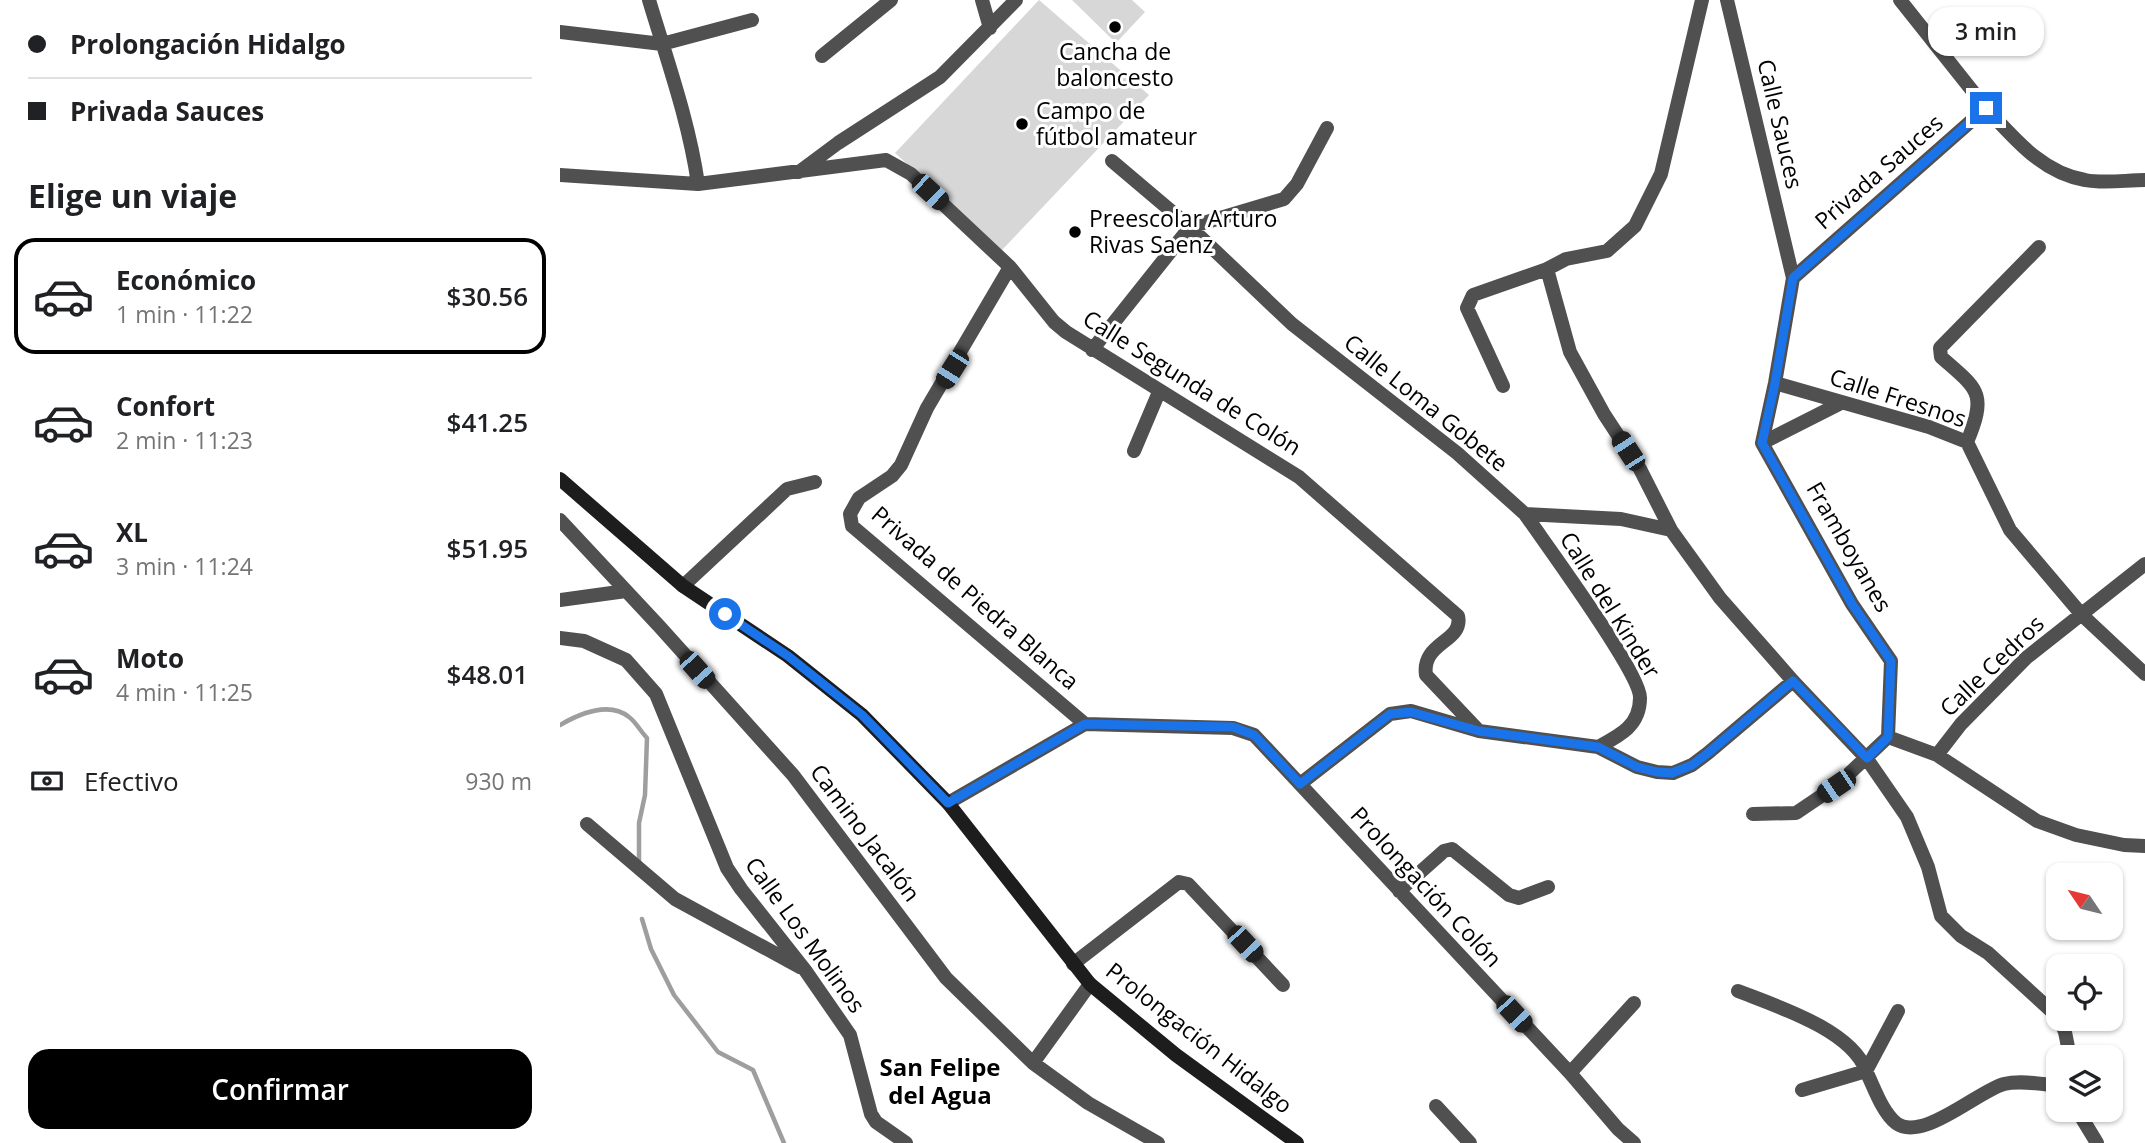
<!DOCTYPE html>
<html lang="es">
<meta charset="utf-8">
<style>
:root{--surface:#fff;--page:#f6f6f6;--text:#202124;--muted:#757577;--line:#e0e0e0;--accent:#000}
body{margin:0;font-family:"Open Sans",sans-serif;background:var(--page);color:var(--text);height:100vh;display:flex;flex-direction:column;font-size:26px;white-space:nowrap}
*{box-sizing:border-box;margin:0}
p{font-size:23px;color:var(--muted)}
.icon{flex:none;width:38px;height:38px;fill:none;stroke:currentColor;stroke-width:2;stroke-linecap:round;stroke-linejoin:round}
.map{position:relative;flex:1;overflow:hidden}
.panel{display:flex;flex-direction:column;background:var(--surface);width:560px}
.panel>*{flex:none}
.banner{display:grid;align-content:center;height:154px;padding:0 28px;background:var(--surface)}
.needle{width:46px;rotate:305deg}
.buttons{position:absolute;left:1486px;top:863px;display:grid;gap:14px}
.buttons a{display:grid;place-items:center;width:77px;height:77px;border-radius:14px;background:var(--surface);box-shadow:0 2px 5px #0004;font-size:35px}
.end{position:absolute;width:32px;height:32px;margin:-16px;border:9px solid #1a73e8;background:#fff;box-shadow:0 0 0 4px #fff}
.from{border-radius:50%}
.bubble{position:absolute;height:49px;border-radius:21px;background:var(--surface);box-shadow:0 2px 5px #0004;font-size:23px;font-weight:600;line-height:49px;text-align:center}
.car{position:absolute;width:21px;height:42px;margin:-21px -10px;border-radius:9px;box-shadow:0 0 5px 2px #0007;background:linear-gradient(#222 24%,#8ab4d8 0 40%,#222 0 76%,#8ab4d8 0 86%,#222 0)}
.banner b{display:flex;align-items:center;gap:24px;height:66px;font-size:26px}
.banner b+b{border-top:2px solid var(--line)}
.banner i{width:18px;height:18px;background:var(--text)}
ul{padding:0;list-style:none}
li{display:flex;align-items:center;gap:21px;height:116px;margin:0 14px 10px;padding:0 14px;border:4px solid transparent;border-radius:21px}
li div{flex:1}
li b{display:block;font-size:26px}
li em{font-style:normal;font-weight:600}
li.current{border-color:var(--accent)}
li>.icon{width:63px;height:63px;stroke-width:1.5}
h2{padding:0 28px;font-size:32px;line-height:84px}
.pay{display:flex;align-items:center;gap:18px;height:77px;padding:0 28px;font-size:26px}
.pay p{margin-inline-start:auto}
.action{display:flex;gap:14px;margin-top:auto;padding:14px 28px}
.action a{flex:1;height:80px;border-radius:21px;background:var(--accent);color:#fff;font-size:28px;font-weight:600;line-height:80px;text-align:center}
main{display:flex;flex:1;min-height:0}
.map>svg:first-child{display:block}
.pitch{fill:#d7d7d7}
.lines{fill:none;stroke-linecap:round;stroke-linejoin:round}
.stream{stroke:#9e9e9e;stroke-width:4.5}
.street{stroke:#505050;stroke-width:14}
.secondary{stroke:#1d1d1d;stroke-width:14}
.route{stroke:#1a73e8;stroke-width:9}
.poi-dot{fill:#000;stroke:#fff;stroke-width:2.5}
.labels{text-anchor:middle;stroke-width:6;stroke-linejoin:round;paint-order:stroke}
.poi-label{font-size:23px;fill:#000;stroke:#fff;text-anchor:start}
.street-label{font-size:23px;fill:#000;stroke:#fff}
.neighbourhood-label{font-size:24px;font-weight:bold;fill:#000;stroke:#fff}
</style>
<main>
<section class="panel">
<div class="banner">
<b><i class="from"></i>Prolongación Hidalgo</b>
<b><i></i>Privada Sauces</b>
</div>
<h2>Elige un viaje</h2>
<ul>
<li class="current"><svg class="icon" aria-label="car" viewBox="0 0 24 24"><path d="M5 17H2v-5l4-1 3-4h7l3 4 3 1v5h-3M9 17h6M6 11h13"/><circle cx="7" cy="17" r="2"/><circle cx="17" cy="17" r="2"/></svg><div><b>Económico</b><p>1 min · 11:22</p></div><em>$30.56</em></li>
<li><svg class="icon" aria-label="car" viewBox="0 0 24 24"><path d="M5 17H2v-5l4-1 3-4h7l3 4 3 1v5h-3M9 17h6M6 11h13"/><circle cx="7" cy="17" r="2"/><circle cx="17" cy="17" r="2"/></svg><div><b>Confort</b><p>2 min · 11:23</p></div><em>$41.25</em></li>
<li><svg class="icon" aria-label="car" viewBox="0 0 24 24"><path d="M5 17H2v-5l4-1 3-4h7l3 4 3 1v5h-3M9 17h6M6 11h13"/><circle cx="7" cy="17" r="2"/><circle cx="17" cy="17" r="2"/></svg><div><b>XL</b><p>3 min · 11:24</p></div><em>$51.95</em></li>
<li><svg class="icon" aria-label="car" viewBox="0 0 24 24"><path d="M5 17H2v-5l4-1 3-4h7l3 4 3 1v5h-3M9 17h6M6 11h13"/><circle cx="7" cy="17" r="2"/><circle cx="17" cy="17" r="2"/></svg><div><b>Moto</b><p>4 min · 11:25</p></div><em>$48.01</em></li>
</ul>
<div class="pay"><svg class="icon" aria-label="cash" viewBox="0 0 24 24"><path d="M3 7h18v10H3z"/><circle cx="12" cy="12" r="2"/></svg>Efectivo<p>930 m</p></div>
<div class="action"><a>Confirmar</a></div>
</section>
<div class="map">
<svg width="1585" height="1143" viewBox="0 0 1585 1143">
<rect width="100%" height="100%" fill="#fff"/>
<!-- pitch -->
<path class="pitch" d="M479,0L589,95L442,250L335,153Z
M512,0H572L585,12L556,43Z"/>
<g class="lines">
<!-- stream -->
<path class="stream" d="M0,725C19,714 49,701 69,717C76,722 81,732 87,738L85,795L79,823V862
M82,919L91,949L114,995L158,1052L193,1070L224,1143"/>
<!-- street -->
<path class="street" d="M89,0C107,60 129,121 138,184
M422,0L430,28
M1167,0L1233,278L1215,383L1202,443L1292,604L1331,661L1328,737
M0,32L102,44L192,20
M262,56L331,0
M1426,108C1454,138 1482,173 1525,180C1544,184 1566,180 1585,180
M552,161L630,227L732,324L897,453L965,514L1061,519L1111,530
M239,172L278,143L380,77L456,0
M0,175L138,184L326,160L351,174L450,267L494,322L506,332L739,477L898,616C904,642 861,642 866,675L919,731
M630,227L724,199L737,184L767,128
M450,267L367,408L341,465L332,476L299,498L290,514L292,526L525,724
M987,269L1010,352L1044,414L1080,469L1111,530L1160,598L1233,681L1307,759L1347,817L1368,867L1381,916L1401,936L1428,953L1498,1017
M1233,278L1426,108L1340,0
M532,350L630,227
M1215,383L1369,427L1407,442L1450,530L1522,615L1585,674
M943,386L907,308L913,295L987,269L1006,259L1047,251L1075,226L1101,174L1142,0
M1407,442C1428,392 1417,389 1381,357L1380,348L1479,247
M1202,443L1281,403
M574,451L599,392
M965,514C984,542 1081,673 1080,698C1080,726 1059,736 1038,747
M0,520L99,626L233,775L386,978L473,1063L528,1103L598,1143
M123,586L227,489L255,482
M0,600L66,591
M0,638L24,641L66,660L96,694L167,868L181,889L245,970L290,1035L311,1114L316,1122L346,1143
M1328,737L1377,755L1477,821L1516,835L1564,845L1585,846
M1377,755L1401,724L1466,658L1585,564
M740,784L830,714L851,711L919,731L1038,747L1077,767L1097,772L1113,773L1132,765L1148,753L1233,681
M388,803L525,724L673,728L694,735L1010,1073L1058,1129L1074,1143
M1193,814L1236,813L1276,786L1328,737
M27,824L115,899L240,967
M839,891L884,851L892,849L949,895L959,898L988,887
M513,964L619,882L628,884L723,985
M1178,991C1216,1006 1292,1030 1306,1071
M1499,1018L1505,1032L1510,1057
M473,1063L530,984
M1306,1071L1338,1011
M1010,1073L1074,1003
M1242,1090L1306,1071C1314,1087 1322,1112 1336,1123C1362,1143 1418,1091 1444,1084C1460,1080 1482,1084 1498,1086
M876,1106L910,1143
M1517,1110L1537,1143"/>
<!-- secondary -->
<path class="secondary" d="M0,479L123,586L228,656L302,715L388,803L530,984L616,1055L737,1143"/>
</g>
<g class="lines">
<!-- route -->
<path class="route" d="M165,614L228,656L302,715L388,803L525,724L673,727L694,735L740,784L830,714L851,712L919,731L1038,747L1077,767L1097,772L1112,773L1132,765L1148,753L1233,681L1307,758L1328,737L1331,661L1292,604L1202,443L1215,383L1233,278L1426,108"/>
</g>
<!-- markers -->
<g class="poi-dot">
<circle cx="555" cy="27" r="7"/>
<circle cx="462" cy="124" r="7"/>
<circle cx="515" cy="232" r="7"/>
</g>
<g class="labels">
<!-- poi labels -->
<g class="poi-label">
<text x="555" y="60" text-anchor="middle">Cancha de<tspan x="555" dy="26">baloncesto</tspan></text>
<text x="476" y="119">Campo de<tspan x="476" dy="26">fútbol amateur</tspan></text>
<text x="529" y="227">Preescolar Arturo<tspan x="529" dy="26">Rivas Saenz</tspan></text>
</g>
<!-- street labels -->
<g class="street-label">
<text transform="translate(1220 124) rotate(77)" y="8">Calle Sauces</text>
<text transform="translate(1319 172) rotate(-41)" y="8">Privada Sauces</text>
<text transform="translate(632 383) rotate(32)" y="8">Calle Segunda de Colón</text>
<text transform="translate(1338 398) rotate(18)" y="8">Calle Fresnos</text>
<text transform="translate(866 403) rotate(39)" y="8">Calle Loma Gobete</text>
<text transform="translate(1289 547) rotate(60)" y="8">Framboyanes</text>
<text transform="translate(415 598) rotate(41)" y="8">Privada de Piedra Blanca</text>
<text transform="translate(1050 605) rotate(58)" y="8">Calle del Kinder</text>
<text transform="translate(1432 666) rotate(-44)" y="8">Calle Cedros</text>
<text transform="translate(305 833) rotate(53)" y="8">Camino Jacalón</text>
<text transform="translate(866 887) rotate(47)" y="8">Prolongación Colón</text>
<text transform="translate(245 935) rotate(54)" y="8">Calle Los Molinos</text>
<text transform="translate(639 1038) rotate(38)" y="8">Prolongación Hidalgo</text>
</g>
<!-- neighbourhood labels -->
<g class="neighbourhood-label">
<text x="380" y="1076">San Felipe<tspan x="380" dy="28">del Agua</tspan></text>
</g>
</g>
</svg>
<div class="buttons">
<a><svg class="needle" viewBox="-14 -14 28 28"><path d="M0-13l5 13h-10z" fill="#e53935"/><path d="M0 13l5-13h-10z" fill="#757577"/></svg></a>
<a><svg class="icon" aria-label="locate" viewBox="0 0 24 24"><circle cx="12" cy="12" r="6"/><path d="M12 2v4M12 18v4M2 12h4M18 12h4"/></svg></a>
<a><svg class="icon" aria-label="layers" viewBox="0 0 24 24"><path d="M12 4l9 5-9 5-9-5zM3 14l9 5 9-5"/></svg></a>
</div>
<i class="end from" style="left:165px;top:614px"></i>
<i class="end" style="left:1426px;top:108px"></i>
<div class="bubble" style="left:1368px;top:7px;width:116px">3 min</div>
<i class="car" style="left:370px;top:192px;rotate:133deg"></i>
<i class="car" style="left:392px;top:369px;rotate:212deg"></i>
<i class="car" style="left:1068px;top:451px;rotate:327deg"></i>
<i class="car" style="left:137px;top:670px;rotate:138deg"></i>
<i class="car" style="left:1276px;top:786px;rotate:236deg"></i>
<i class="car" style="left:685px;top:944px;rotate:137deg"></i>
<i class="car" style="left:954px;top:1014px;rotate:137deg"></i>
</div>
</main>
